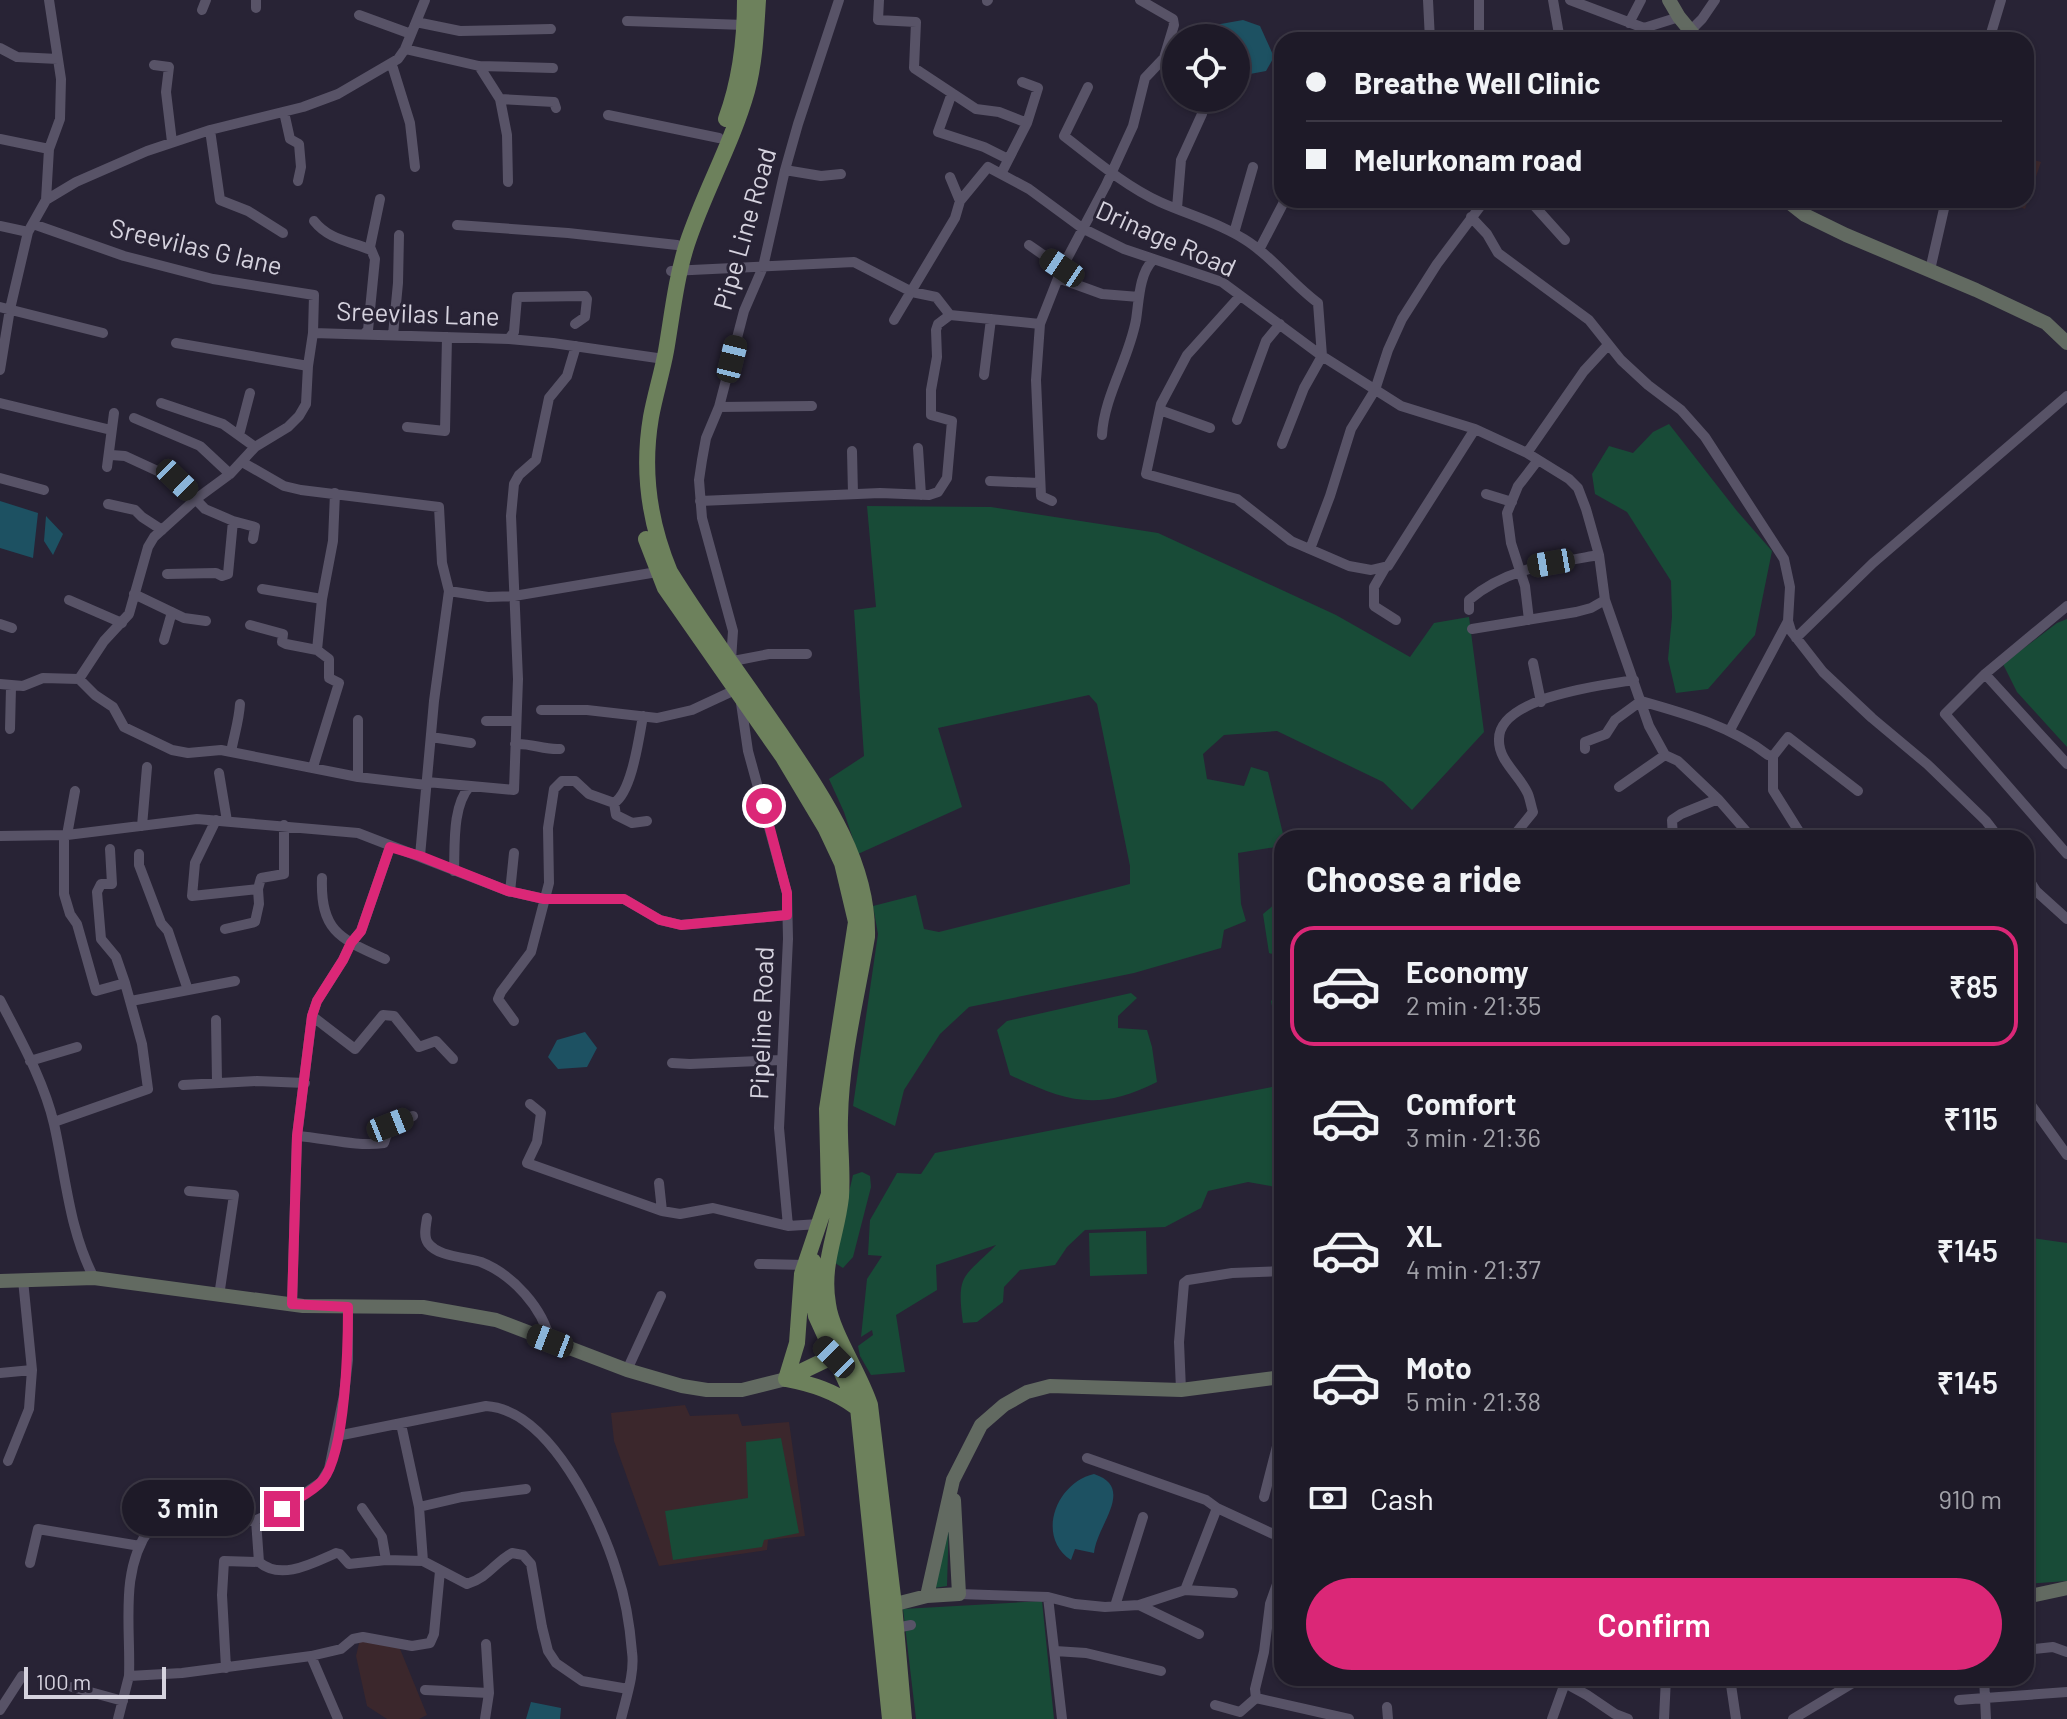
<!DOCTYPE html>
<meta charset="utf-8">
<style>
:root{--surface:#1e1a28;--page:#262330;--text:#f1f3f6;--muted:#a1a1a8;--line:#3c3845;--accent:#db2777}
body{margin:0;font-family:Barlow,sans-serif;background:var(--page);color:var(--text);height:100vh;display:flex;flex-direction:column;font-size:30px;white-space:nowrap}
*{box-sizing:border-box;margin:0}
p{font-size:26px;color:var(--muted)}
.icon{flex:none;width:44px;height:44px;fill:none;stroke:currentColor;stroke-width:2;stroke-linecap:round;stroke-linejoin:round}
.map{position:relative;flex:1;overflow:hidden}
.details{position:absolute;left:1274px;top:830px;width:760px;height:856px;display:flex;flex-direction:column;background:var(--surface);border-radius:24px;box-shadow:0 2px 6px #0004,0 0 0 2px var(--line)}
.details>*{flex:none}
.hud{position:absolute;left:1274px;top:32px;width:760px;height:176px;border-radius:24px;box-shadow:0 2px 6px #0004,0 0 0 2px var(--line);display:grid;align-content:center;height:176px;padding:0 32px;background:var(--surface)}
.controls{position:absolute;left:1162px;top:24px;display:grid;gap:16px}
.controls a{display:grid;place-items:center;width:88px;height:88px;border-radius:50%;background:var(--surface);box-shadow:0 2px 6px #0004,0 0 0 2px var(--line);font-size:40px}
.scale{position:absolute;left:24px;bottom:20px;width:142px;box-sizing:border-box;padding-left:8px;border:4px solid #d5d2de;border-top:0;font-size:22px;line-height:28px;white-space:nowrap;color:#d5d2de;-webkit-text-stroke:6px #282335;paint-order:stroke}
.end{position:absolute;width:36px;height:36px;margin:-18px;border:10px solid #db2777;background:#fff;box-shadow:0 0 0 4px #fff}
.from{border-radius:50%}
.bubble{position:absolute;height:56px;border-radius:28px;background:var(--surface);box-shadow:0 2px 6px #0004,0 0 0 2px var(--line);font-size:26px;font-weight:600;line-height:56px;text-align:center}
.car{position:absolute;width:24px;height:48px;margin:-24px -12px;border-radius:10px;box-shadow:0 0 6px 2px #0007;background:linear-gradient(#222 24%,#8ab4d8 0 40%,#222 0 76%,#8ab4d8 0 86%,#222 0)}
.hud b{display:flex;align-items:center;gap:28px;height:76px;font-size:30px}
.hud b+b{border-top:2px solid var(--line)}
.hud i{width:20px;height:20px;background:var(--text)}
ul{padding:0;list-style:none}
li{display:flex;align-items:center;gap:24px;height:120px;margin:0 16px 12px;padding:0 16px;border:4px solid transparent;border-radius:24px}
li div{flex:1}
li b{display:block;font-size:30px}
li em{font-style:normal;font-weight:600}
li.selected{border-color:var(--accent)}
li>.icon{width:72px;height:72px;stroke-width:1.5}
h2{padding:0 32px;font-size:36px;line-height:96px}
.pay{display:flex;align-items:center;gap:20px;height:88px;padding:0 32px;font-size:30px}
.pay p{margin-inline-start:auto}
.primary-button{display:flex;gap:16px;margin-top:auto;padding:16px 32px}
.primary-button a{flex:1;height:92px;border-radius:48px;background:var(--accent);color:#fff;font-size:32px;font-weight:600;line-height:92px;text-align:center}
.map>svg:first-child{display:block}
.education{fill:#3b272c}
.green{fill:#184b37}
.water{fill:#1d5162}
.lines{fill:none;stroke-linecap:round;stroke-linejoin:round}
.street{stroke:#585367;stroke-width:10}
.secondary{stroke:#626a61;stroke-width:14}
.primary{stroke:#6d815c;stroke-width:16}
.route{stroke:#db2777;stroke-width:10}
.labels{text-anchor:middle;stroke-width:6;stroke-linejoin:round;paint-order:stroke}
.street-label{font-size:26px;fill:#d5d2de;stroke:#282335}
</style>
<div class="map">
<svg width="2067" height="1719" viewBox="0 0 2067 1719">
<rect width="100%" height="100%" fill="#282335"/>
<!-- education -->
<path class="education" d="M2026,158L2041,162L2025,209L2002,200H2026Z
M685,1405L690,1416L738,1414L742,1426L789,1422L805,1536L768,1540L767,1550L659,1566L614,1441L611,1413Z
M361,1635L398,1644L427,1715L419,1719H387L367,1706L356,1656Z"/>
<!-- green -->
<path class="green" d="M1669,424L1737,511L1772,551L1755,635L1708,689L1676,693L1668,659L1672,617L1671,581L1627,512L1595,494L1592,474L1609,446L1633,453L1653,432Z
M867,506L991,507L1158,533L1336,615L1410,657L1434,623L1469,617L1484,732L1412,810L1383,782L1277,731L1224,735L1203,754L1207,779L1244,786L1251,767L1268,772L1284,838L1282,846L1238,853L1241,904L1246,921L1224,930L1221,948L1134,973L969,1007L940,1034L904,1090L895,1126L853,1106L878,934L873,906L916,895L924,929L939,932L1130,884V866L1097,704L1089,695L938,728L962,807L858,854L844,812L829,779L864,756L854,610L876,607Z
M2067,619V747L2017,692L2003,664L2057,623Z
M1282,898V957L1269,953L1263,914Z
M1282,991V1057L1271,1001Z
M1131,993L1137,998L1118,1016V1028L1147,1030L1152,1047L1157,1082C1097,1112 1067,1102 1010,1075L997,1030L1007,1021Z
M1282,1085V1188L1248,1182L1208,1191L1201,1208L1165,1227L1085,1230L1067,1247L1055,1265L1020,1270L1004,1287L1003,1302L977,1322L963,1323C956,1272 964,1278 996,1245L936,1265L937,1290L896,1315L905,1372L871,1375L860,1356L858,1346L873,1335L872,1330L861,1337L867,1279L882,1256L868,1255L870,1220L897,1173L921,1174L935,1153Z
M862,1172L870,1176L871,1187L853,1257L843,1268L835,1263V1252L853,1175Z
M1146,1231L1147,1274L1090,1276L1089,1233Z
M2026,1237L2067,1243V1581L2026,1584Z
M781,1438L799,1533L764,1540L762,1547L673,1560L665,1511L748,1498L746,1442Z
M949,1518L947,1586L934,1588Z
M1042,1601L1054,1719H916L903,1609Z"/>
<!-- water -->
<path class="water" d="M1243,20L1260,26L1274,57L1266,71L1250,74L1236,59V38L1210,37L1215,25Z
M0,501L38,513L33,558L0,548Z
M46,516L63,534L53,555L44,541Z
M585,1032L597,1048L587,1067L558,1069L548,1057L557,1040Z
M1094,1474C1136,1488 1097,1524 1094,1553L1075,1549L1071,1560C1035,1536 1057,1482 1094,1474Z
M531,1702L561,1708L560,1719H526Z"/>
<g class="lines">
<!-- street -->
<path class="street" d="M879,0L878,20L916,22L914,68L976,109L999,112L1027,123
M1428,0L1430,40
M1553,0L1560,40
M1570,0L1644,28L1679,17
M987,1L988,0
M256,8V0
M202,10L206,0
M359,15L411,34
M627,21L745,25
M416,22L460,31L551,29
M1629,23L1641,0
M1690,31L1702,19L1715,0
M1479,40V0
M1989,40L2001,0
M0,48L17,57L58,59
M405,49L479,66L553,68
M154,65L169,67L166,92L172,142
M392,65L410,123L415,167
M479,66L500,99L554,102L556,108
M1088,87L1064,136C1094,159 1125,186 1160,202C1189,215 1217,222 1244,239C1272,256 1292,284 1318,303L1322,356L1304,388L1282,444
M952,93L938,132L984,147L1008,159
M500,99L507,135L508,182
M284,112L290,139L299,144L301,167L298,181
M608,115L719,138
M210,130L220,200L248,211L283,233
M0,139L49,149
M785,170L821,176L841,174
M1001,174L1027,123L1038,88L1022,82
M950,177L960,201
M46,200L49,149L60,119L61,79L49,0
M1529,200L1565,240
M1177,208L1181,160L1202,114
M1471,217L1487,234L1498,253L1589,320L1621,360L1648,385L1681,410L1705,437L1784,559L1790,587L1788,621L1791,631L1823,672L1872,718L1927,764L1986,821L1999,838
M314,221C329,240 350,241 371,250
M33,224L124,256L213,279L314,295L313,333
M457,225L568,233L677,245
M0,226L28,232
M1234,233L1253,167
M1029,245L1062,268
M1259,250L1285,200
M1930,270L1946,200
M671,271L854,262L912,292L936,297L950,315L1040,324
M1058,278L1102,294L1139,297
M1240,296L1187,355L1161,404L1146,474L1237,499L1291,541L1349,566L1371,570L1388,566L1475,429
M0,307L103,333
M894,320L955,218L960,201L988,167L1029,189L1082,228L1124,249L1222,282L1322,356L1401,406L1475,429L1527,453L1569,479L1578,488L1586,509L1599,555L1605,600L1649,726L1665,755L1678,761L1718,799L1752,838
M364,334L368,330L375,259L370,247L380,199
M393,335L398,283L399,235
M509,339L514,332L517,297L585,296L587,299L585,317L575,324
M176,343L308,366
M0,370L10,309L28,232L46,200L76,182L147,151L210,130L303,107L338,94L398,59L405,49L425,0
M984,375L991,319
M0,403L111,430
M161,403L223,424L255,447
M719,407L812,406
M1160,410L1210,428
M134,418L200,446L230,474
M1237,420L1266,341L1280,324
M407,427L445,431L447,337
M239,435L250,393
M1102,435C1104,396 1129,359 1136,320C1139,301 1139,274 1153,260
M918,448L921,495
M852,451L853,494
M1527,453L1584,371L1608,345
M111,455L125,456L177,480L205,509L233,521L228,574L222,576L216,573L167,574
M242,462L284,486L301,490L439,507L442,563L449,591L488,597L514,596L663,571
M107,467L114,413
M0,478L44,490
M990,481L1039,483
M1486,494L1512,502
M700,501L880,493L929,495L938,492L947,478L952,421L931,415V390L937,357L936,330L938,324L950,315
M1052,501L1041,496L1036,380L1040,324L1062,268L1106,185L1133,126L1145,78L1164,58L1174,25L1173,19L1140,0
M108,504L135,510L142,517L162,530
M233,521L255,527L253,539
M1310,549L1330,496L1351,429L1375,390L1388,350L1402,319L1437,264L1485,200
M1385,568L1374,587V606L1396,620
M262,589L322,599L317,650
M134,594L184,618L206,621
M322,599L333,541L335,493
M69,600L122,623
M2067,606L1985,674L1945,714L2067,854
M1469,610V600C1506,568 1553,563 1599,555
M1529,620L1525,586L1511,543L1507,513L1518,486L1538,460
M0,624L12,628
M250,625L283,634L282,642L286,644L317,650L329,659V678L339,683L313,767
M1472,629L1576,612L1591,608L1605,600
M1796,638L1873,563L2067,396
M164,640L172,612
M731,660L733,631L702,518L699,480L702,460L706,438L719,407L744,311L763,267L785,170L798,124L839,0
M728,662L769,654H807
M1533,663L1541,702
M1985,674L2067,764
M79,679L95,695L113,707L124,727L172,750L188,753L221,750L358,777L426,785
M0,684L23,686L43,678L79,679L104,641L129,614L148,547L154,537L196,499L230,474L255,447L288,427L299,416L306,404L308,366L313,333L509,339L553,343L664,359
M741,703L748,751L787,893L788,939L779,1128L788,1226
M541,710H587L657,718L692,710L735,690
M358,720V777
M486,721H516
M10,729L11,687
M1730,730L1788,621
M431,737L471,743
M515,744C532,743 543,750 560,749
M1585,749V742L1606,734L1615,720L1641,701C1687,714 1730,726 1768,755L1773,756L1788,737L1858,791
M231,752C234,735 239,721 240,704
M1773,756V790L1803,838
M219,773L227,821
M427,782L514,790L518,679L511,516L514,484L519,475L536,460L549,398L567,376L576,346
M1619,787L1665,755
M614,803L616,815L632,823L647,821
M216,820L195,863L192,896L258,889L259,904L255,922L225,929
M142,826L147,767
M67,835L75,791
M0,836L67,835L197,819L358,833L508,891L544,899H624L660,920L681,925L787,915
M1512,838L1533,812C1531,806 1530,799 1528,794C1520,775 1498,761 1499,739C1499,697 1603,685 1634,680
M1673,838L1672,820L1681,814L1718,799
M110,849L112,884H101L97,892L101,939L116,957L125,983
M139,854V865L161,923L168,931L188,990
M420,856L434,701L449,591
M454,871C455,845 452,806 470,786
M2026,875L2036,891L2067,919
M322,878C320,932 341,939 385,959
M258,889L261,878L284,874V825
M510,892L514,853
M0,1000C20,1039 44,1081 54,1124C66,1177 69,1230 94,1278
M131,1001L235,981
M312,1016L355,1049L383,1015L394,1016L419,1047L436,1041L453,1059
M216,1020L217,1082
M514,1021L498,999L501,992L531,952L549,883L548,828L554,789L562,781H575L589,794L614,803C632,792 639,737 643,716
M30,1061L77,1047
M672,1063L690,1064L782,1060
M183,1085L257,1081L305,1083
M2026,1098L2067,1155
M530,1104L541,1113L537,1142L527,1163L662,1211L680,1214L713,1208L788,1226L819,1224
M54,1122L148,1089L142,1044L125,983L96,991L77,924L70,914L64,894V835
M297,1136C326,1138 355,1147 384,1143L390,1125L413,1116
M659,1183L662,1211
M189,1191L234,1195L219,1296
M427,1218C426,1226 423,1236 428,1243C438,1257 466,1257 481,1262C513,1275 543,1308 550,1341
M759,1264L805,1265
M292,1304L297,1136L312,1016L317,1001L343,960L351,943L361,931L390,847
M627,1370L661,1296
M0,1373L32,1370L23,1280
M1181,1390L1179,1342L1184,1283L1188,1280L1232,1273L1282,1271
M337,1436L486,1406C550,1410 601,1519 617,1573C625,1597 630,1627 632,1652C635,1673 626,1698 621,1719
M1087,1458L1206,1500L1217,1508L1282,1538
M8,1461L29,1409L32,1370
M1264,1497L1282,1427
M419,1507L462,1497L526,1489
M362,1508L382,1537L386,1560L423,1561L419,1507L401,1424
M256,1520L259,1562C281,1581 313,1563 336,1553L340,1554L349,1564L386,1560
M423,1561L467,1584C489,1577 494,1563 512,1553L523,1555L531,1564L542,1627L548,1651L556,1663L582,1681L628,1689
M30,1563L38,1529L140,1546
M1185,1590L1233,1593
M959,1594L1048,1597L1075,1604L1105,1607L1139,1605L1185,1590L1217,1508
M1048,1597L1062,1719
M1139,1605L1199,1634
M1115,1606L1143,1517
M896,1628L911,1625
M2026,1650L2053,1647L2067,1652
M1055,1651L1086,1653L1161,1671
M311,1656L338,1719
M226,1668L222,1595L224,1561L259,1562
M129,1676C131,1627 119,1571 150,1528L173,1522L216,1526L256,1520L282,1509L321,1482L329,1469L344,1395L348,1360V1307
M1556,1678L1587,1695L1615,1714L1628,1719
M1730,1678L1736,1719
M1984,1678L1985,1698L2067,1692
M72,1687L123,1701
M425,1690L489,1693
M1256,1698L1349,1719
M1959,1700L1985,1698L1986,1719
M1215,1705L1240,1712L1256,1698L1255,1689L1264,1652L1270,1604L1282,1570
M1387,1707L1388,1719
M0,1710L22,1676
M118,1719L129,1676L182,1673L311,1656L341,1649L353,1639L363,1637L412,1646L430,1643L434,1634L440,1571
M485,1719L489,1693L486,1644
M1552,1719L1565,1683
M1664,1719L1666,1678
M1793,1719L1861,1678"/>
<!-- secondary -->
<path class="secondary" d="M1669,0L1679,17L1698,40
M1786,200L1805,215L1846,235L1976,290L2046,323L2067,343
M0,1281L94,1278L303,1306L423,1307L496,1320L627,1370L682,1386L707,1390H742L786,1379
M927,1596L953,1480L981,1425L1004,1405L1027,1392L1050,1386L1181,1390L1282,1377
M2026,1597L2067,1588
M884,1607L927,1596L959,1594L954,1500"/>
<!-- primary -->
<path class="primary" d="M758,0C756,31 755,61 747,91C732,144 704,192 687,244C676,278 672,316 666,351C662,373 655,395 651,417C642,470 649,522 670,572C704,627 743,679 780,733C821,794 869,861 867,937C857,996 841,1058 840,1118C839,1144 843,1170 841,1197C837,1235 821,1264 828,1304C832,1334 860,1373 870,1405L894,1605L904,1719
M726,119C740,81 745,40 745,0
M646,539L665,588L783,757L826,829L842,863L856,922L827,1109L829,1194L802,1274L797,1343L786,1379
M813,1261L812,1294L816,1316L858,1408L890,1719
M786,1379C812,1384 834,1391 856,1407
M786,1379L842,1352"/>
</g>
<g class="lines">
<!-- route -->
<path class="route" d="M282,1509C294,1500 313,1492 323,1480C346,1450 348,1345 348,1307L292,1304L297,1136L312,1016L317,1001L343,960L351,943L361,931L390,847L420,856L508,891L544,899H624L660,920L681,925L787,915V893L764,806"/>
</g>
<g class="labels">
<!-- street labels -->
<g class="street-label">
<text transform="translate(745 229) rotate(-74)" y="9">Pipe Line Road</text>
<text transform="translate(1166 239) rotate(24)" y="9">Drinage Road</text>
<text transform="translate(196 247) rotate(13)" y="9">Sreevilas G lane</text>
<text transform="translate(418 314) rotate(2)" y="9">Sreevilas Lane</text>
<text transform="translate(762 1023) rotate(-88)" y="9">Pipeline Road</text>
</g>
</g>
</svg>
<div class="controls">
<a><svg class="icon" aria-label="locate" viewBox="0 0 24 24"><circle cx="12" cy="12" r="6"/><path d="M12 2v4M12 18v4M2 12h4M18 12h4"/></svg></a>
</div>
<div class="scale">100 m</div>
<i class="end from" style="left:764px;top:806px"></i>
<i class="end" style="left:282px;top:1509px"></i>
<div class="bubble" style="left:122px;top:1480px;width:132px">3 min</div>
<i class="car" style="left:1062px;top:268px;rotate:304deg"></i>
<i class="car" style="left:732px;top:359px;rotate:14deg"></i>
<i class="car" style="left:177px;top:480px;rotate:134deg"></i>
<i class="car" style="left:1551px;top:563px;rotate:260deg"></i>
<i class="car" style="left:390px;top:1125px;rotate:68deg"></i>
<i class="car" style="left:550px;top:1341px;rotate:291deg"></i>
<i class="car" style="left:834px;top:1357px;rotate:315deg"></i>
<div class="hud">
<b><i class="from"></i>Breathe Well Clinic</b>
<b><i></i>Melurkonam road</b>
</div>
<section class="details">
<h2>Choose a ride</h2>
<ul>
<li class="selected"><svg class="icon" aria-label="car" viewBox="0 0 24 24"><path d="M5 17H2v-5l4-1 3-4h7l3 4 3 1v5h-3M9 17h6M6 11h13"/><circle cx="7" cy="17" r="2"/><circle cx="17" cy="17" r="2"/></svg><div><b>Economy</b><p>2 min · 21:35</p></div><em>₹85</em></li>
<li><svg class="icon" aria-label="car" viewBox="0 0 24 24"><path d="M5 17H2v-5l4-1 3-4h7l3 4 3 1v5h-3M9 17h6M6 11h13"/><circle cx="7" cy="17" r="2"/><circle cx="17" cy="17" r="2"/></svg><div><b>Comfort</b><p>3 min · 21:36</p></div><em>₹115</em></li>
<li><svg class="icon" aria-label="car" viewBox="0 0 24 24"><path d="M5 17H2v-5l4-1 3-4h7l3 4 3 1v5h-3M9 17h6M6 11h13"/><circle cx="7" cy="17" r="2"/><circle cx="17" cy="17" r="2"/></svg><div><b>XL</b><p>4 min · 21:37</p></div><em>₹145</em></li>
<li><svg class="icon" aria-label="car" viewBox="0 0 24 24"><path d="M5 17H2v-5l4-1 3-4h7l3 4 3 1v5h-3M9 17h6M6 11h13"/><circle cx="7" cy="17" r="2"/><circle cx="17" cy="17" r="2"/></svg><div><b>Moto</b><p>5 min · 21:38</p></div><em>₹145</em></li>
</ul>
<div class="pay"><svg class="icon" aria-label="cash" viewBox="0 0 24 24"><path d="M3 7h18v10H3z"/><circle cx="12" cy="12" r="2"/></svg>Cash<p>910 m</p></div>
<div class="primary-button"><a>Confirm</a></div>
</section>
</div>
